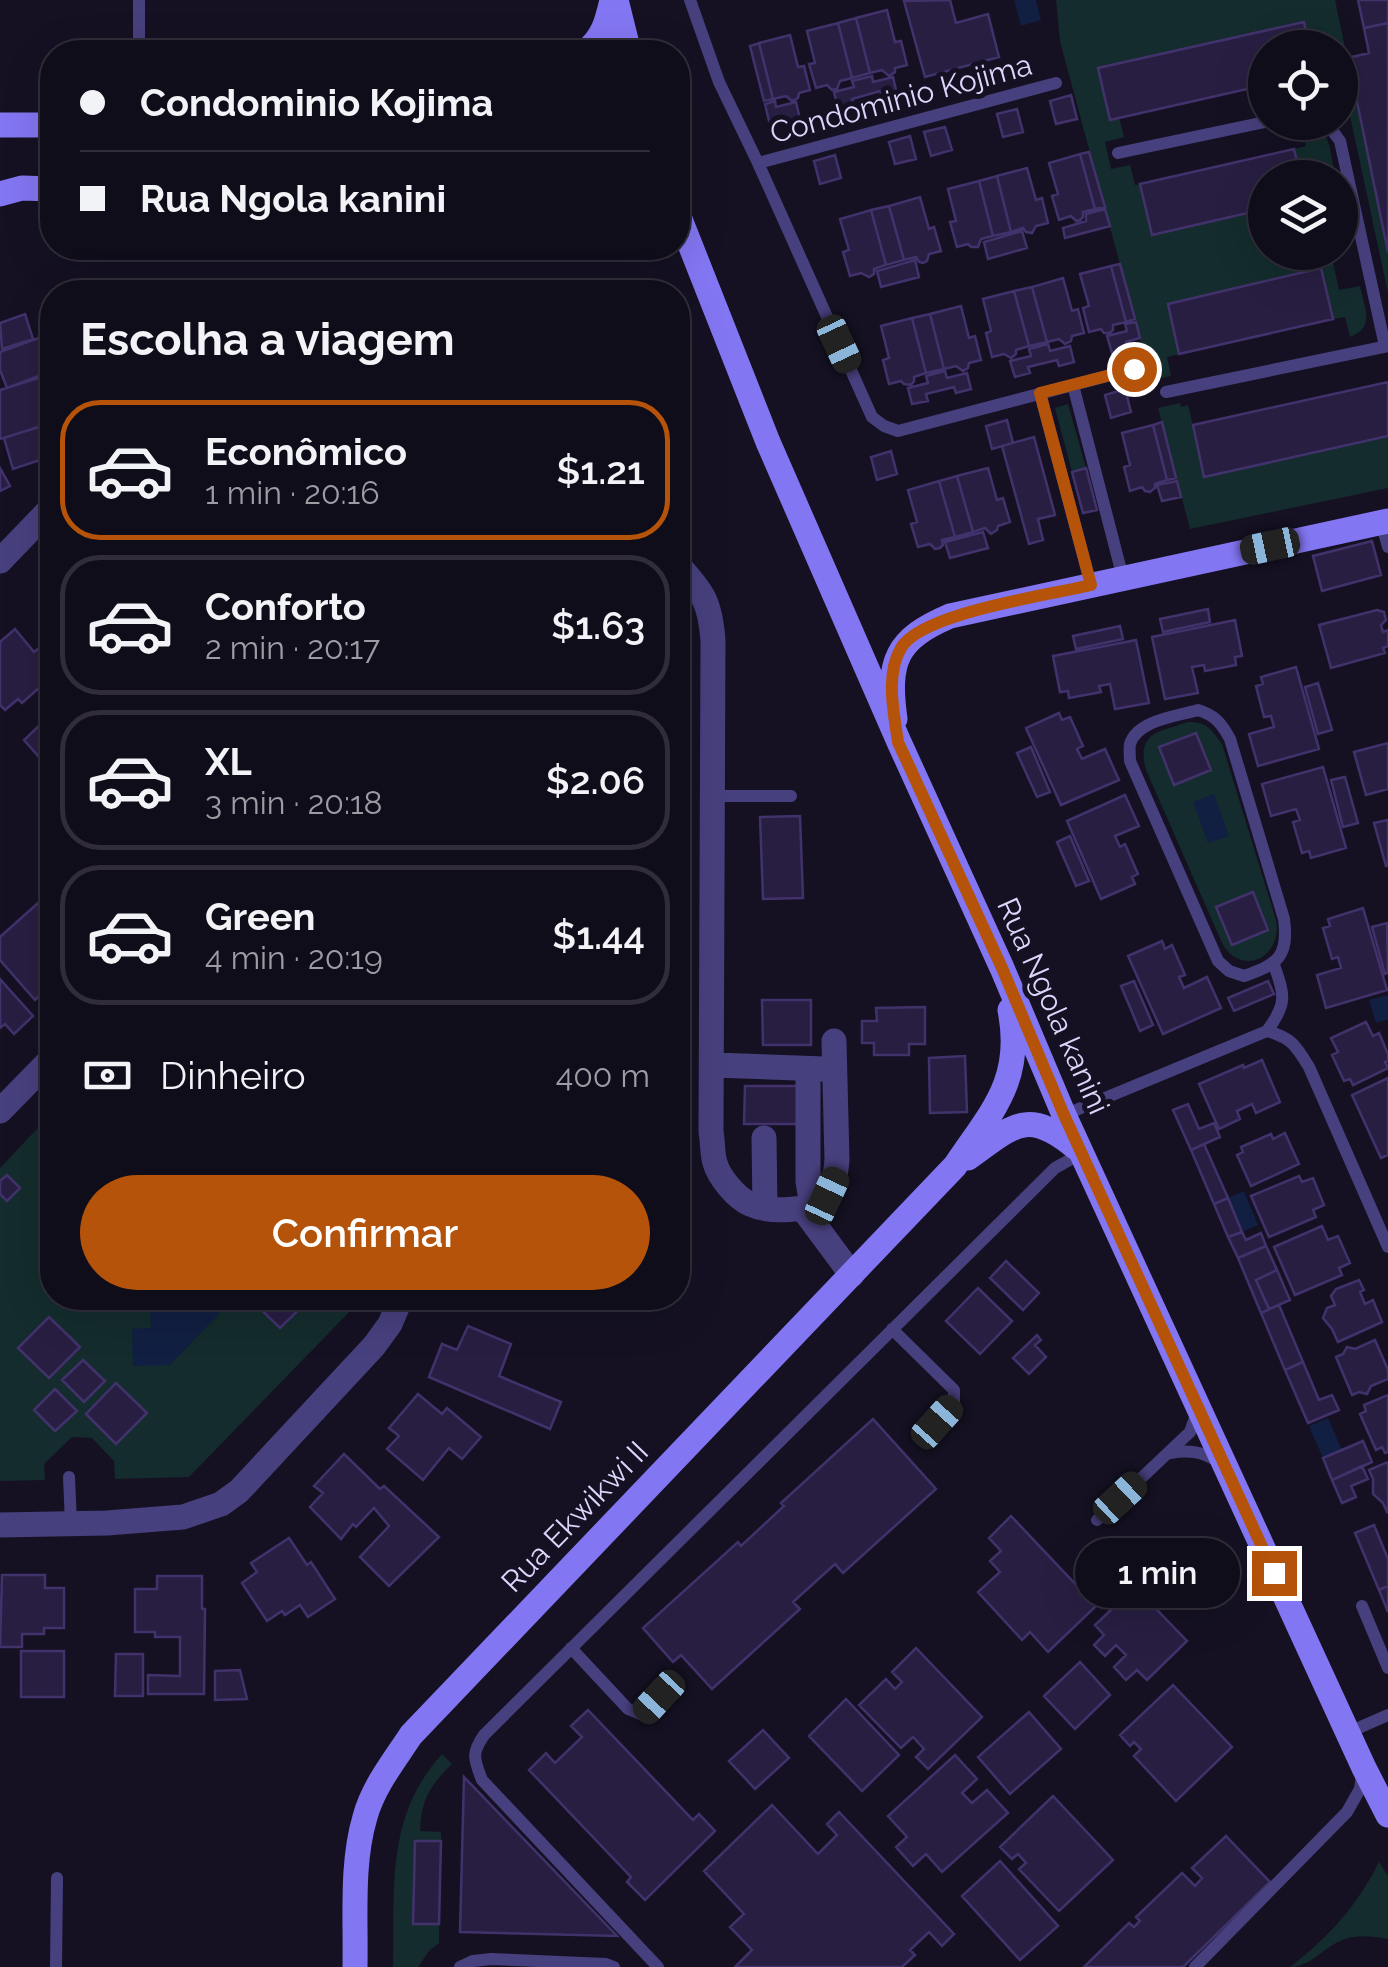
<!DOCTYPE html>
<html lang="pt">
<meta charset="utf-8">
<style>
:root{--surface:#100d1a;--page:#191623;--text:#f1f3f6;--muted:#9c9ca2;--line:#302d39;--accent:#b45309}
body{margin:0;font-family:Raleway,sans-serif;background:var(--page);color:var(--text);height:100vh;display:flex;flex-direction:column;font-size:38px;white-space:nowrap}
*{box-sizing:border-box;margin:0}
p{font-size:32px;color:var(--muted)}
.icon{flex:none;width:55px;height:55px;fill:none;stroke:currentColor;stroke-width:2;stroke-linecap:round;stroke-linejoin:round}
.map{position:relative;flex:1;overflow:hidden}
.side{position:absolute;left:40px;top:280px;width:650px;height:1030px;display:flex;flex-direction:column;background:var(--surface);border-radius:40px;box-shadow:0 10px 40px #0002,0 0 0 2px var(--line)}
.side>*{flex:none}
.top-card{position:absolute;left:40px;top:40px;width:650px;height:220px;border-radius:40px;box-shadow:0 10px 40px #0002,0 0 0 2px var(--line);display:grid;align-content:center;height:220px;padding:0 40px;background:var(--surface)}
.buttons{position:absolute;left:1248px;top:30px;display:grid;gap:20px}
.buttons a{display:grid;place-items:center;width:110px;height:110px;border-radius:50%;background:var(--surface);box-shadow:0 10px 40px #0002,0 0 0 2px var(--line);font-size:50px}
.end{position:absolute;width:45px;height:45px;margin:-22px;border:12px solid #b45309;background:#fff;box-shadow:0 0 0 5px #fff}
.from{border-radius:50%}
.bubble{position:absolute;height:70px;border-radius:35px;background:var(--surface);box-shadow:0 10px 40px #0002,0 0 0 2px var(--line);font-size:32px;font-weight:600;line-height:70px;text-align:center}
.car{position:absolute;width:30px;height:60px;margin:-30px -15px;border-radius:12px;box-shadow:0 0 8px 2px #0007;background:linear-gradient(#222 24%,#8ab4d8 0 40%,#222 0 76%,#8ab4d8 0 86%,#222 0)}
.top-card b{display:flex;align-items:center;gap:35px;height:95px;font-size:38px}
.top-card b+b{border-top:2px solid var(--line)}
.top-card i{width:25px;height:25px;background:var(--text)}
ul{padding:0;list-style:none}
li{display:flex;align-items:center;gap:30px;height:140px;margin:0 20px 15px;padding:0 20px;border:5px solid var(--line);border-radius:40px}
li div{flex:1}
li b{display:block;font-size:38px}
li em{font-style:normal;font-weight:600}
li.active{border-color:var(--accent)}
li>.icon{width:90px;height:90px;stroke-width:1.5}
h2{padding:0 40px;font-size:45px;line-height:120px}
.pay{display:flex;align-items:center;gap:25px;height:110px;padding:0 40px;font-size:38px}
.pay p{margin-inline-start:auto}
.action{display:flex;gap:20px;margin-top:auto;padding:20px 40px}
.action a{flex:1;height:115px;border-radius:60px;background:var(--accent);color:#fff;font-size:40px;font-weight:600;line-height:115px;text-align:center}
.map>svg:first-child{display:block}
.green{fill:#142c2d}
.water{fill:#111f42}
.building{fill:#281e42;stroke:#42326c;stroke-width:2.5}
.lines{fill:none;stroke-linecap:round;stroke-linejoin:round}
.lane{stroke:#47407e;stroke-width:12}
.street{stroke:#47407e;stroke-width:25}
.secondary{stroke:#8376f2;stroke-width:25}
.route{stroke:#b45309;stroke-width:12}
.labels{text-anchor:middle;stroke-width:10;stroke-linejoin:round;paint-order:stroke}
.street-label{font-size:30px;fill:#ddd6fb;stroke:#151123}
</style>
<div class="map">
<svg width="1388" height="1967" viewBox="0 0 1388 1967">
<rect width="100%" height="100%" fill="#151123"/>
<!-- green -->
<path class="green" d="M1056,0H1335L1388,252V293L1349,111L1340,101V48L1309,47L1303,23L1098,68L1109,119L1119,117L1124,137L1105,142L1111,169L1130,165L1135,185L1140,184L1152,235L1265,209V252L1331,253L1339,290L1360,286C1364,307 1376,327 1350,337L1345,317L1333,319L1320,269L1168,304L1179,354L1167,357L1171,376L1151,380L1060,41Z
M1312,125C1331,132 1330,152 1334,169L1313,174L1314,177H1301L1294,149L1306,146L1302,126Z
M1180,403L1181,407L1188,405L1205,476L1388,436V488L1190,529L1158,408Z
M1068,404L1086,468L1072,472L1055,408Z
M1188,722C1207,722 1211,729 1222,744L1276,920C1283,955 1244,978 1223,945L1146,770C1136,732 1159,732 1188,722Z
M52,1113V1298H359L356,1305L189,1477L115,1479L114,1461L92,1438L72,1437L44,1464L45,1480L0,1481V1168Z
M442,1754L452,1764C429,1786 421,1801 420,1831L441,1832V1841H415L414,1924H439V1943L429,1951L418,1967H393C395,1888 385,1817 442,1754Z
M1379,1862L1388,1876V1939C1371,1936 1356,1934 1340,1941C1322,1949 1310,1967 1290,1967C1330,1936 1356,1907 1379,1862Z"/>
<!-- water -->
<path class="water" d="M1014,0H1036L1041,20L1021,26Z
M1214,794L1229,836L1208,843L1193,802Z
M1388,995V1019L1376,1023L1369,1000Z
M1244,1191L1258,1225L1242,1232L1228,1198Z
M137,1298H204L220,1313L170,1365L133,1366L132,1329L151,1328L150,1311Z
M1328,1418L1342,1450L1323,1458L1309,1426Z"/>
<!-- building -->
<path class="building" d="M950,0L956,23L988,14L999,57L925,77L904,1Z
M1358,0H1388V23L1364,28Z
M887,10L895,42L901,41L907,65L895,68V72L889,76L882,70L870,73L856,18Z
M856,18L870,73L852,78L838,23Z
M1304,22L1309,48H1265V85L1110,120L1098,68Z
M838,23L852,78L840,81L837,89L832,90L827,85L816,88L809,64L815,63L807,31Z
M1388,23V252L1348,58L1369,53L1364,28Z
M790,35L798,67L804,66L810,90L799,93L798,98L792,101L786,96L773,99L759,43Z
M759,43L773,99L764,101L750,46Z
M872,76L873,82L893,77L897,94L882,98L880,91L852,99L854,105L838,109L834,92L854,87L852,81Z
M1071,95L1077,119L1056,124L1050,101Z
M775,101L776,107L796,102L800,119L785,123L783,117L769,121L765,104Z
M1017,109L1023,132L1003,137L997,114Z
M945,127L952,150L931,156L924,132Z
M910,136L916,159L895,164L889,142Z
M1294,149L1301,178H1265V209L1152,235L1140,184Z
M1089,152L1105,207L1095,209L1080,154Z
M1080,154L1095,209L1083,212V217L1080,220L1076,221L1071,216L1059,220L1052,196L1058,194L1049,163Z
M835,155L841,178L820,184L814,161Z
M1027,168L1036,200L1042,198L1048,223L1036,226L1032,233L1026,232L1023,228L1011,232L997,176Z
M997,176L1011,232L993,236L979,181Z
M979,181L993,236L981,239L978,247H971L968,244L957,247L950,222L956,221L948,189Z
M920,197L929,229L934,227L941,251L929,254L927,261L923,263L919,262L916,257L904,260L889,206Z
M889,206L904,260L886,265L871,210Z
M1105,209L1110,226L1065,238L1063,228L1086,221V214Z
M871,210L886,265L874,269V274L869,277L861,273L850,276L843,252L849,250L840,219Z
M1022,231L1027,248L988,259L984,242Z
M915,260L919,277L881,287L877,271Z
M1120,264L1135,319L1126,322L1111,266Z
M1111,266L1126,322L1113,325V330L1110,333H1104L1101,329L1089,332L1083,308L1089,306L1080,274Z
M1321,268L1333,319L1179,354L1168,304Z
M1063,278L1072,311L1078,309L1084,333L1072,336L1071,341L1065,344L1059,339L1047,342L1032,287Z
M1032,287L1047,342L1029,346L1014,291Z
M1014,291L1029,346L1016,350V354L1011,358L1004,354L992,357L986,333L991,331L983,299Z
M961,306L969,338L975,336L981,360L969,363L968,368L963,371L956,366L944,369L930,314Z
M25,314L33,339L2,349L0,323Z
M930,314L944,369L926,373L912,318Z
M912,318L926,373L914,377V381L911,385L904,384L901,381L889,384L883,360L889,358L881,326Z
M1136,322L1140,338L1126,342L1127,349L1112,353L1107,336L1127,331L1125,324Z
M44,336L52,359V371L7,388L0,370V352Z
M1048,344L1050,351L1070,346L1074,362L1059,366L1057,360L1028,367L1030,373L1015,377L1010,361L1031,356L1029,349Z
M945,371L947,378L967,373L971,389L956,393L954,387L926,394L928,401L912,404L908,388L928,383L926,376Z
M51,374L52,423L0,439V390Z
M1388,382V436L1204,477L1193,425Z
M1125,389L1131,412L1111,418L1105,395Z
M1007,420L1013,443L992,449L986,426Z
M1162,422L1176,478L1167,480L1153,425Z
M50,423L52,430V456L13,469L4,438Z
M1153,425L1167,480L1155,484V488L1150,492L1145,491L1142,487L1130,491L1124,467L1130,465L1122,433Z
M1034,437L1055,515L1038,519L1043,540L1029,544L1002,446Z
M891,451L897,474L877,480L871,457Z
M0,468L10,486L0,491Z
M988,468L997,500L1003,498L1010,522L998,526L997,530L991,534L985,528L973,532L957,476Z
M1086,468L1097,510L1083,513L1072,472Z
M957,476L973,532L955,537L939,481Z
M939,481L955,537L942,540L943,545L940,548L935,549L930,544L918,547L911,524L917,522L908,490Z
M1177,481L1181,497L1162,501L1157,485Z
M983,532L988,548L950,558L945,542Z
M1372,541L1381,575L1322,591L1313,556Z
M1208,609L1210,622L1163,632L1160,619Z
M1377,610L1384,612L1386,620L1381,625L1383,632L1388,630V646L1383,648L1385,653L1331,668L1319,625Z
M1235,620L1242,656L1235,657L1236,665L1205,671L1204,665L1192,667L1198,693L1165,699L1152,637Z
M1120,626L1123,639L1076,649L1073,636Z
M15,629L34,652L39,648L52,663V694L49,697L40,687L22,703L18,699L5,710L0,705V642Z
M1136,640L1149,703L1115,709L1110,684L1099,686L1101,692L1069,698L1068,691L1060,692L1053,656Z
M1296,667L1319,749L1258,766L1249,734L1274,727L1271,716L1264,717L1256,686L1263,684L1261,677Z
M1318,683L1332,730L1318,734L1305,687Z
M1059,713L1062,720L1070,717L1083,746L1077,749L1082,759L1105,749L1119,780L1061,805L1026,728Z
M44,721L52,731V760L46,765L24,740Z
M1196,733L1211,770L1174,785L1159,747Z
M1388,743V789L1366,795L1354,752Z
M1031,747L1050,792L1037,797L1017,753Z
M1323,767L1346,848L1311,858L1309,851L1302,853L1293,822L1300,820L1296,809L1271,816L1262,784Z
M1345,777L1358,823L1343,827L1331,780Z
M1125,795L1139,826L1115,836L1120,847L1125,844L1138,874L1132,877L1135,884L1101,899L1067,821Z
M52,807V833L40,819Z
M800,816L803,898L763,899L760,817Z
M1388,820V865L1386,866L1374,823Z
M1070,836L1089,881L1076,886L1057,842Z
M1253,892L1268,930L1232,945L1216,907Z
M38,903L52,920V985L35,1000L0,960V937Z
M1363,908L1387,990L1326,1008L1317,975L1341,968L1338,957L1332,959L1323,928L1330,926L1328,919Z
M1387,923L1388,973L1385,974L1372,927Z
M1162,941L1165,949L1172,945L1185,975L1179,977L1184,988L1207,977L1221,1008L1163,1034L1128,956Z
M0,979L33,1016L14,1034L5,1024L0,1028Z
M1134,981L1153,1025L1140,1031L1121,986Z
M1268,981L1274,994L1234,1011L1228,998Z
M762,1000H811V1045H763Z
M925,1007V1044H909V1055H874V1043H862V1021H877L876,1008Z
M1366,1022L1373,1036L1379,1033L1388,1054V1061L1385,1062L1388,1068L1353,1085L1350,1079L1344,1081L1332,1055L1338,1052L1331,1038Z
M965,1056L967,1112L930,1113L929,1058Z
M1262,1060L1280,1102L1256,1113L1252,1104L1237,1111L1240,1119L1219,1129L1199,1084L1243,1065L1244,1068Z
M1388,1078V1155L1381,1158L1352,1095Z
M745,1086H800V1124H744Z
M1188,1104L1199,1129L1214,1123L1220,1137L1191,1150L1173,1110Z
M1285,1133L1299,1164L1251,1186L1237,1155L1243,1152L1241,1147L1271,1134L1273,1139Z
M1204,1144L1228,1198L1214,1204L1191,1150Z
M7,1175L20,1188L7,1201L0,1194V1181Z
M1299,1176L1302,1182L1313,1178L1324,1205L1313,1210L1316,1217L1269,1237L1251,1196Z
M1228,1198L1242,1232L1228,1237L1214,1204Z
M1322,1226L1328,1240L1338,1236L1350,1263L1339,1268L1342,1275L1295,1295L1274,1247Z
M1242,1232L1246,1240L1261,1233L1266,1246L1238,1258L1228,1237Z
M1266,1246L1277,1270L1256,1280L1269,1309L1261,1313L1238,1258Z
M1006,1261L1039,1293L1023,1310L990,1278Z
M1277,1270L1290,1300L1269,1309L1256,1280Z
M1359,1280L1364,1290L1360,1292L1365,1304L1373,1300L1382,1322L1338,1342L1332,1329L1323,1318L1327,1308L1335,1305L1331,1296L1336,1289Z
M978,1288L1012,1321L980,1354L946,1321Z
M249,1298H311L280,1328Z
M1279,1305L1303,1362L1285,1370L1261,1313Z
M49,1317L80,1347L49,1378L18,1348Z
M468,1326L511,1344L499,1376L561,1402L550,1429L429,1377L442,1344L457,1350Z
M1037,1335L1041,1340L1035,1345L1046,1357L1029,1374L1013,1358Z
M1375,1340L1388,1370V1379L1371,1386L1367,1394L1359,1392L1352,1395L1336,1357L1343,1354L1347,1347L1355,1349Z
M83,1360L105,1381L84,1402L62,1380Z
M1303,1362L1319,1400L1332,1395L1339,1410L1308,1423L1285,1370Z
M116,1383L147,1413L116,1444L86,1414Z
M55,1389L77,1411L55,1431L34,1410Z
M418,1394L442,1414L447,1408L481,1437L462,1459L449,1448L423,1480L387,1449L399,1436L389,1428Z
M1388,1395V1452L1385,1453L1382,1447L1376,1450L1360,1414L1366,1411L1364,1405Z
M873,1419L936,1489L843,1573L835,1564L793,1602L800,1609L712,1689L681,1655L673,1662L643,1628L738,1542L741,1546L784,1506L781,1503Z
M1363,1441L1372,1462L1332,1480L1323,1458Z
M344,1454L380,1489L384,1486L439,1537L389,1586L360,1557L389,1526L374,1508L356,1527L353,1524L341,1539L310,1507L323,1493L314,1486Z
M1388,1462V1511L1387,1512L1383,1503L1373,1494V1479L1369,1470Z
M1362,1466L1368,1479L1351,1486L1356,1497L1342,1503L1332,1480Z
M1011,1516L1096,1606L1048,1652L1030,1632L1022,1640L978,1592L1000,1572L990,1561L1001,1551L989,1538Z
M1374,1525L1388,1559V1586L1379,1590L1355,1533Z
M289,1538L307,1565L311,1562L335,1599L308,1617L300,1605L285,1615L282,1611L267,1621L242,1583L257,1572L251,1563Z
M2,1575H45V1588H64V1628H44V1634H22V1647H0Z
M157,1576H202V1609H205L204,1694H148V1675L180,1676V1637H155V1632H135V1589H157Z
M1388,1586V1612L1379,1590Z
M1135,1587L1187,1641L1147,1680L1137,1670L1126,1680L1114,1667L1126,1655L1116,1645L1105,1656L1094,1645L1104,1635L1095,1625Z
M916,1648L982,1717L928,1769L916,1757L924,1749L913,1737L901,1748L859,1705L886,1679L895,1689L902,1682L892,1672Z
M21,1651H64V1697H21Z
M116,1654H143V1696H115Z
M1080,1662L1110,1695L1075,1729L1044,1696Z
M240,1670L247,1699L215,1700V1671Z
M1173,1685L1232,1747L1176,1801L1134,1756L1141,1749L1134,1742L1130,1746L1120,1735Z
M846,1699L899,1755L862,1791L809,1736Z
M588,1710L693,1820L699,1814L715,1831L645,1900L627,1882L631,1877L529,1770L546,1753L555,1763L582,1737L571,1726Z
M1029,1712L1061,1749L1010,1794L978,1757Z
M763,1730L789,1758L755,1789L729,1761Z
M955,1755L977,1779L962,1793L972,1803L987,1790L1008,1813L942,1872L926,1854L913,1866L896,1847L907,1837L888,1816Z
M464,1777L617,1936L460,1932Z
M1053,1796L1113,1860L1059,1911L1019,1869L1026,1863L1018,1854L1012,1859L1000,1847Z
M772,1805L818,1854L837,1835L827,1824L839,1812L954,1934L942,1946L929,1932L910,1950L915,1955L902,1967H735L752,1950L730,1927L744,1914L704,1871Z
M1226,1836L1270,1882L1183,1967H1084L1129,1923L1134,1927L1140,1921L1136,1917L1182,1873L1195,1886L1202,1878L1192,1868Z
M415,1841H441L439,1924H413Z
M1000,1861L1058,1926L1020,1960L962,1896Z"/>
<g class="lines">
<!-- lane -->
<path class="lane" d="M690,0L719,82L758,163L872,417L884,426L898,431L1134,369
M139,52V0
M1326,122L1340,141L1385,346
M1118,153L1265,122
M758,163L1056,83
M1073,385L1123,578
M1166,392L1388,346
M1040,393L1091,585
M1381,522L1388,547
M1198,710C1215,715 1222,724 1230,739L1284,919C1289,958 1277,964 1244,976L1229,971L1218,961L1130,761C1130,756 1129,749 1130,744C1137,720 1178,716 1198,710Z
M713,796H791
M1274,965C1285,996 1287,1004 1267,1031C1292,1038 1296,1046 1309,1067L1388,1247
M1064,1115L1267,1031
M892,1329L954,1390V1403L937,1422
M1170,1453C1188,1450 1201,1451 1217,1461
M69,1477L71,1524
M1097,1520L1190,1432L1195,1418L1196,1408
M1362,1606L1388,1668
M571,1648L628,1709L643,1715L659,1697
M1347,1733L1388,1715
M56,1967L57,1878
M460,1967L473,1961L491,1959L606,1964L614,1967
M658,1967L482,1780C474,1759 471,1754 484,1735L1055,1168L1082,1153
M1195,1967L1347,1812L1360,1789L1362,1776"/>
<!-- street -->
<path class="street" d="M0,561L52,507
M678,565C703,592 710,602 713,640L711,1132C713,1142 712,1153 715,1163C719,1177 736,1198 750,1204C769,1213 811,1212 825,1197C834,1187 836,1172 837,1160L834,1041
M713,1065L825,1069
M808,1069V1181L812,1206
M0,1111L52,1058
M764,1138L765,1207
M803,1209L852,1275
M0,1525L107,1523L183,1517L221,1504L239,1491L374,1346L390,1324L401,1298"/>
<!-- secondary -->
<path class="secondary" d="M616,0L629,52
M585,52C603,38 607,22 612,0
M0,125H52
M0,194L22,188L52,189
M678,214L768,442L899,742L1002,968L1064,1115L1364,1768L1388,1815
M895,719C887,661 896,639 950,616L1388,521
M968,1158C1013,1126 1027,1107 1076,1148
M355,1967C356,1918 351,1864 365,1817C373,1787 394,1761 411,1735L955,1166C991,1112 1024,1081 1010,1010"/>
</g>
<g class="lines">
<!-- route -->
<path class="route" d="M1134,369L1040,393L1091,585C1049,595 921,613 901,648C885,675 894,714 898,742L1002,968L1064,1115L1274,1573"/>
</g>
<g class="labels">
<!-- street labels -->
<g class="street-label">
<text transform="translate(901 99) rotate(-15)" y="10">Condominio Kojima</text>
<text transform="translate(1053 1006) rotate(66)" y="10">Rua Ngola kanini</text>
<text transform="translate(575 1517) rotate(-46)" y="10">Rua Ekwikwi II</text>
</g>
</g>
</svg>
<div class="buttons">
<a><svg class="icon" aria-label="locate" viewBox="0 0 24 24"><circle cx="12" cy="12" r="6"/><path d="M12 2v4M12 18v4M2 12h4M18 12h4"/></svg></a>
<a><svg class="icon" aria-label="layers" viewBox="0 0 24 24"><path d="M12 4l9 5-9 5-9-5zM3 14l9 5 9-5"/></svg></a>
</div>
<i class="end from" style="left:1134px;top:369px"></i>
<i class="end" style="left:1274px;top:1573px"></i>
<div class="bubble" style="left:1075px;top:1538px;width:165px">1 min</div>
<i class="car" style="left:839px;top:344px;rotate:155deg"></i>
<i class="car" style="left:1270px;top:546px;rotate:258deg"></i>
<i class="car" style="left:827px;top:1196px;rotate:25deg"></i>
<i class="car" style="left:937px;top:1422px;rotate:42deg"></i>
<i class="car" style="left:1120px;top:1498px;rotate:47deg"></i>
<i class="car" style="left:659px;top:1697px;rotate:223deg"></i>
<div class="top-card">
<b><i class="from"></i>Condominio Kojima</b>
<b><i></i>Rua Ngola kanini</b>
</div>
<section class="side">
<h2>Escolha a viagem</h2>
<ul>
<li class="active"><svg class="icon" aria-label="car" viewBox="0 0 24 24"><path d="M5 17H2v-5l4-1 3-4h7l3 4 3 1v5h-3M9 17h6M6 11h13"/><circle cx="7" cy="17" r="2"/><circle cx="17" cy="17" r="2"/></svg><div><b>Econômico</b><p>1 min · 20:16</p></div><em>$1.21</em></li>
<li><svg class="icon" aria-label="car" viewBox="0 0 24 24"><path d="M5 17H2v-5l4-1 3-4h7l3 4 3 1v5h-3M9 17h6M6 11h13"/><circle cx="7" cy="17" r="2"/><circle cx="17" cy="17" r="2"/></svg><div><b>Conforto</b><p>2 min · 20:17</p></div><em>$1.63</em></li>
<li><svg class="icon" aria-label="car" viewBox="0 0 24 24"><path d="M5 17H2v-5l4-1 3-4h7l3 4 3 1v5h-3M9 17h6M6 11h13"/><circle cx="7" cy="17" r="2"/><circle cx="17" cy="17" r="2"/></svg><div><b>XL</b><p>3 min · 20:18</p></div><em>$2.06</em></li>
<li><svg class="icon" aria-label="car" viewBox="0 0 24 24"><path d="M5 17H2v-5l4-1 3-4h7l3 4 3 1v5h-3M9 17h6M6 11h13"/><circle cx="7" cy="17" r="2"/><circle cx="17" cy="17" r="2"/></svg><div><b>Green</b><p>4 min · 20:19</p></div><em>$1.44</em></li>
</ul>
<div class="pay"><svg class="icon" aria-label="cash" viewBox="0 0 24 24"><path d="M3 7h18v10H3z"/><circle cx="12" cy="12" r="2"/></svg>Dinheiro<p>400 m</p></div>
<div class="action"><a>Confirmar</a></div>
</section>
</div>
